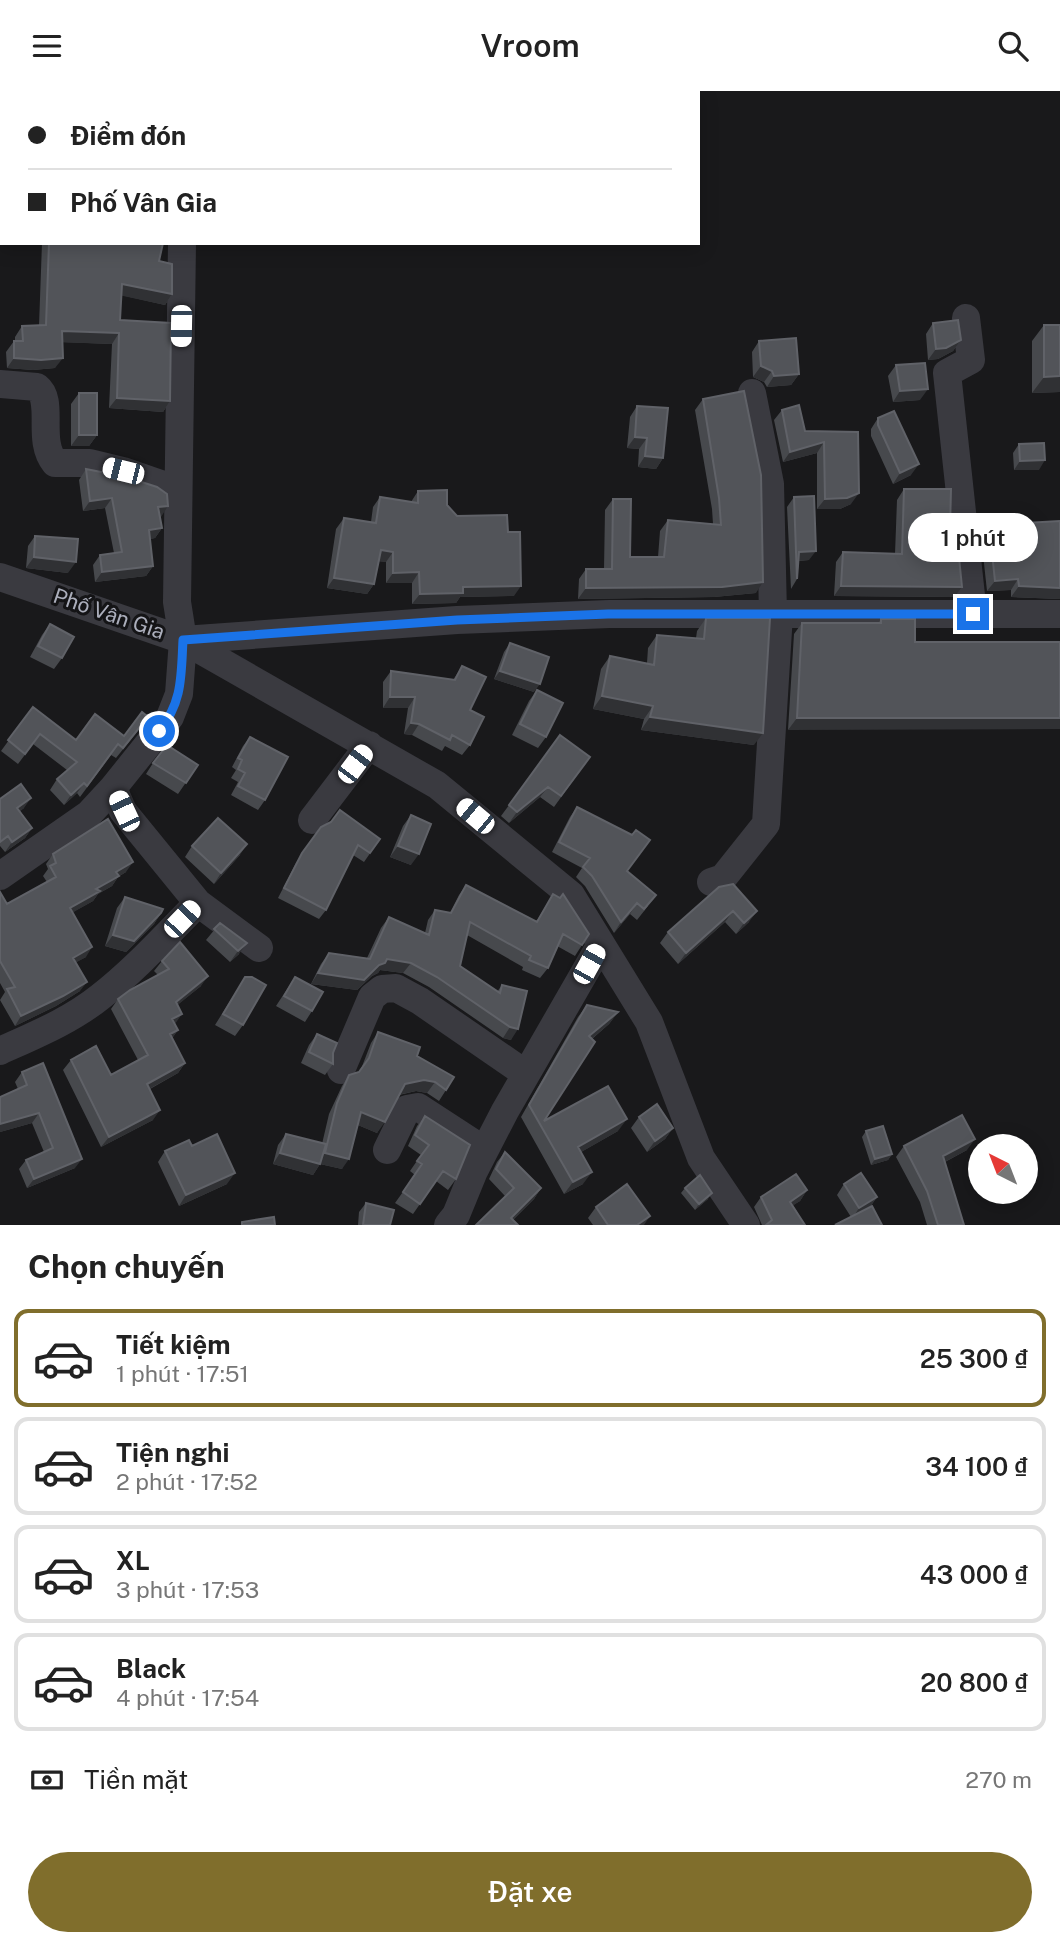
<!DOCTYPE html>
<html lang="vi">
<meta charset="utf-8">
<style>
:root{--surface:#fff;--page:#f6f6f6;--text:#222;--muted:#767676;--line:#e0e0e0;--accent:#806e2c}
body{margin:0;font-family:"Public Sans",sans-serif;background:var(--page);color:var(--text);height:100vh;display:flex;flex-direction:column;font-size:26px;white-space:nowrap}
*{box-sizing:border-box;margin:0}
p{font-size:23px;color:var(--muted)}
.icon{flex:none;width:38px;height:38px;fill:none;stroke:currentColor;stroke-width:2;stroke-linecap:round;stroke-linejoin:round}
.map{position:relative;height:1134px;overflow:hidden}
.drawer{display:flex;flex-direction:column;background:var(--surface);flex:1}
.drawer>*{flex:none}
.banner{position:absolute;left:0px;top:0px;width:700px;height:154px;box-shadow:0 4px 18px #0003;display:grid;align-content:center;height:154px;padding:0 28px;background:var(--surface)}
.needle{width:46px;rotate:318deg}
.buttons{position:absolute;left:968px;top:1043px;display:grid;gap:14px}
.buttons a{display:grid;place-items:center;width:70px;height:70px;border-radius:50%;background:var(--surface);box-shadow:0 4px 18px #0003;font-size:35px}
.end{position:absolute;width:32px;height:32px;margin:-16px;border:9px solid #1a73e8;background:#fff;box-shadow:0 0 0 4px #fff}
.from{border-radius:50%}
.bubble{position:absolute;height:49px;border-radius:24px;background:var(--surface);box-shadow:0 4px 18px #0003;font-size:23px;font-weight:600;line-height:49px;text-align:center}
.car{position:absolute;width:21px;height:42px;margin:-21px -10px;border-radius:9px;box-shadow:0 0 5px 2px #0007;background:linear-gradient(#fff 24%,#345 0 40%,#fff 0 76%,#345 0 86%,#fff 0)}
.banner b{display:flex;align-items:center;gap:24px;height:66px;font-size:26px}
.banner b+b{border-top:2px solid var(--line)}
.banner i{width:18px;height:18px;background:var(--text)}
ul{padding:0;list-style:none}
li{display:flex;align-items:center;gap:21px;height:98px;margin:0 14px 10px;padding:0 14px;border:4px solid var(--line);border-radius:14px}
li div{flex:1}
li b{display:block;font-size:26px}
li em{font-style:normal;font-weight:600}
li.on{border-color:var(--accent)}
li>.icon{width:63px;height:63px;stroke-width:1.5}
h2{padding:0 28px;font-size:32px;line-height:84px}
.pay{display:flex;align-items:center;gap:18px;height:77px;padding:0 28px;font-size:26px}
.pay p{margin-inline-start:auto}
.primary-button{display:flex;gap:14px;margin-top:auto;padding:14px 28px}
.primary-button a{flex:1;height:80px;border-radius:42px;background:var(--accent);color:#fff;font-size:28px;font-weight:600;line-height:80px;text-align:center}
header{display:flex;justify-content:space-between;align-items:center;height:91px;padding:0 28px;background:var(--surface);font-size:32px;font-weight:600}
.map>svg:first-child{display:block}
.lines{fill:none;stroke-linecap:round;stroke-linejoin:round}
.minor{stroke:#3a3a40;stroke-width:28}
.wall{fill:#47494d}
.shaded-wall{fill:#303134}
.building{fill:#525459;stroke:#606268;stroke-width:2}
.route{stroke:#1a73e8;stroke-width:9}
.labels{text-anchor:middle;stroke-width:6;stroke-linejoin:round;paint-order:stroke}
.street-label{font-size:21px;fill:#abaebb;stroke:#141416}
</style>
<header><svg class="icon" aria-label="menu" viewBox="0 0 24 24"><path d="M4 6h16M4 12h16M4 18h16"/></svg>Vroom<svg class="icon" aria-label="search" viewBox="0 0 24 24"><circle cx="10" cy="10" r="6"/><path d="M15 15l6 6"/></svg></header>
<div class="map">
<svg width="1060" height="1134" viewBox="0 0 1060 1134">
<rect width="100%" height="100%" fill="#19191b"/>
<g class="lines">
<!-- minor -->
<path class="minor" d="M115,0L116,2
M0,130H2
M966,227L971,269L947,282L973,523
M0,293L37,296C55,310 36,349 55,372H90L123,380L178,399
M752,302L770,393L773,523
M0,486L183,549L457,529L609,523H1060
M183,549L437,694L571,804L649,931L701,1067L746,1134
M113,697L123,720L198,812L259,857
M312,729L369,654
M0,785L89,723L113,697L170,626L179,603L183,549L177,511L182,152
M711,791L723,787L766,733L779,523
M0,960C35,944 70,930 100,906C136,878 166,844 198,812
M341,979L372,906L382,898L396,897L420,910L526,983
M387,1059L407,1018L418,1016L484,1059
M448,1134L456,1124L474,1080L505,1020L601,853"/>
</g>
<!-- wall -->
<path class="wall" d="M42,152H163L159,170L172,203L165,214L121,204L120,229L170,310L163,321L109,317L112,253L62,251L55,277L33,279L7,277L6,261L14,250H15V246L22,235H39Z
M933,232L961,249L953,260L938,268L928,269L926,243Z
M1044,234L1060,301L1032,302V250Z
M759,250L799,283L791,294L767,296L764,291L753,286L752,261Z
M896,274L920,309L893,311L888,285Z
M79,302L97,344L89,355H71V313Z
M703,308L756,502L714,506L578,508L579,488L586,478H604L605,419L613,408L630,466H658L660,440L668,429L713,433L712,418L695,319Z
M637,315L663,367L656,378L638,376L639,358L627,357L630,326Z
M782,319L805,340L858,341L851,413L840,418H817V362L783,371L774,329Z
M878,327L911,384L893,393L871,345V338Z
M1019,353L1039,379H1014L1013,362Z
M86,378L161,426H160L162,437L155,447L150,448L153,475L146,485L95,491L93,474L100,464L114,462L105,417L83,420L79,389Z
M904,398L950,437L954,506L834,505L836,471L843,461L895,463L897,409Z
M418,400L447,414L457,425L508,441L514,505L460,506L456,512L412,513V492H386V471L379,470L374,493L367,503L327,497L336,438L344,427L371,431L373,416L380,406L411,411Z
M794,406L809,469L799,470L797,488L791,498L787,416Z
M1060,430V508L1011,506V499L987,500L981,445L989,434Z
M35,445L68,482L26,477L28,455Z
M706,527L754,654L641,639L644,628L593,618L601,578L610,565L647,572L648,557L657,544L696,547L697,540Z
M881,528L915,551L788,639L794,543L802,532H878Z
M50,533L62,567L54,578L30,566L42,544Z
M510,552L534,601L494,588L504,561Z
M462,575L470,619V654L462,664L445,655L442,660L412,644L404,643L408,617H383V591L391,580L453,589Z
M537,599L546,646L538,657L512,644L529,610Z
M33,616L76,649L124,645L141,636L116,667L111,664L80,706L77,702L64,714L50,699L57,688L67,679L33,653L18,673L1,660Z
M560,644L590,666L554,716L540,706L509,732L501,725Z
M250,646L265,709L258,719L231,704L238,691L231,687L236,679L232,676L243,655Z
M153,672L198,674L178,703L146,683Z
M0,708L24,717L20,720L32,737L25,747L5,761L0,755Z
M577,716L627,781L648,815L637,829L630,823L614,842L585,795L576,786L582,777L552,761L570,726Z
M411,724V774L390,766L403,735Z
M321,736L380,748L364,771L353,764L326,819L319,828L278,807L296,772Z
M192,755L240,764L214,793L185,766Z
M53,763L126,781L118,786L112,795L98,803L93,810L73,821L86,866L76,871L80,900L56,915L15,935L0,909L5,901L0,892V801L7,813L47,791L43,785L48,778L46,773Z
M466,794L536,831L553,803L582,854L575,865L557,855L548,877L540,887L522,879L523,876L467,844L460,875L497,901L502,894L527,900L511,949L503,947L429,896L403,882L380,879L378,882L372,885L357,899L311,893L321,873L329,862L367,867L381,837L389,826L425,842L428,829L435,819L450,822L459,804Z
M719,796L749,831L736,843L725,831L678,873L660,852L668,841Z
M125,806L161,822L154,833L126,861L105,855L117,817Z
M220,832L239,863L230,871L206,849Z
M162,870L201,895L177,914L175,933L178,939L172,947L185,972L178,982L150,998L153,1029L101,1056L63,979L71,969L111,984L138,969L111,918L118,908L158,884L154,880Z
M245,886L243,934L235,945L215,934Z
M295,886L312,920L305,931L276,915Z
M587,914L618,921L609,933L592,948L544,1030L618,1040L581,1061L583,1093L564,1103L521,1026L578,926Z
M378,941L417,965L446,999L439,1010L427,1002L416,1000L399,1004L377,1042L358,1034L342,1078L320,1073L313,1084L273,1073L278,1054L286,1043L322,1053L329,1023L342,995L349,984L359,981L361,978L371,952Z
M317,943L333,962V973L325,984L301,972L309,954Z
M22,981L75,1077L27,1097L19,1078L26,1069L44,1061L32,1032L0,1041V1006L18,998L15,991Z
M425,1025L456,1088L448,1099L436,1090L413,1123L395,1112L415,1084L410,1080L421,1064L408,1055L417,1035Z
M639,1026L673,1037L665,1048L647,1061L631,1037Z
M866,1040L892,1063L888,1069L871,1074L862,1046Z
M192,1055L227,1093L179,1115L158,1071L165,1060Z
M904,1055L967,1059L945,1071L964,1134H927L920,1111L896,1066Z
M505,1061L541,1097L534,1108L513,1129L476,1134L505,1105L489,1088L497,1071Z
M844,1093L877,1106L870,1116L851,1126L837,1104Z
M685,1097L708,1108L695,1119L681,1102Z
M807,1099L800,1110L793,1114L805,1134H762L754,1116L761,1106Z
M366,1112L390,1134H358L359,1121Z
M596,1116L644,1134H593L588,1127Z"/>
<!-- shaded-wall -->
<path class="shaded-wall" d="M122,193L172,203L165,214L114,203Z
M62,240L119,242L112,253L54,251Z
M961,249L953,260L938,268L928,269L936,258Z
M14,267H63L55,277L33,279L7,277Z
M761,275L772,280L764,291L753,286Z
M799,283L791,294L767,296L774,285Z
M1060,285V301L1032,302L1044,286Z
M928,298L920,309L893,311L900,300Z
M117,307L170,310L163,321L109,317Z
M79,344H97L89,355H71Z
M635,346L647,347L639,358L627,357Z
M824,351L817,362L783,371L790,361Z
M645,365L663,367L656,378L638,376Z
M1045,369L1039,379H1014L1020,370Z
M919,373L911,384L893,393L900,382Z
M859,402L851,413L840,418H817L825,408Z
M112,407L105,417L83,420L90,410Z
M168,415L161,426L151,427L158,416Z
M162,437L155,447L142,450L149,439Z
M381,459L393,461L386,471L374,470Z
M816,460L809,469L797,470L799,461Z
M34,466L76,471L68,482L26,477Z
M153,475L146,485L95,491L102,481Z
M419,481L412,492H386L393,482Z
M334,487L374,493L367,503L327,497Z
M1018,488L1011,499L987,500L995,490Z
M763,491L756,502L714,506L578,508L586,497Z
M521,495L514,505L460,506L456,512L412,513L420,503L463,496Z
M841,495L962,496L954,506L834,505Z
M1019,495L1060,497V508L1011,506Z
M500,580L540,593L534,601L494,588Z
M602,605L653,615L644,628L593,618Z
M390,606H415L408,617H383Z
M650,626L763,642L754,654L641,639Z
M797,627H1060V638L788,639Z
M411,632L419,633L412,644L404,643Z
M84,692L77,702L64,714L71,704Z
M548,696L540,706L509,732L517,721Z
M31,707L24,717L10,728L17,717Z
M32,737L25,747L5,761L12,751Z
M247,753L240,764L214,793L221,782Z
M398,755L419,763L411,774L390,766Z
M133,771L126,781L118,786L112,795L98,803L93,810L63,827L70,817L96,798L116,781Z
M637,812L630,823L614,842L621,831Z
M733,820L725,831L678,873L686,862Z
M757,820L749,831L736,843L744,832Z
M161,822L154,833L126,861L105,855L113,844Z
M247,852L239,863L230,871L238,860Z
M92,856L86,866L66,877L73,867Z
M387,868L411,872L403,882L380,879L378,882L372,885L357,899L311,893L318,882Z
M208,885L201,895L169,921L176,911Z
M87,891L80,900L56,915L15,935L21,925Z
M618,921L609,933L581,957L589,945Z
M182,923L175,933L172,928Z
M510,936L518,938L511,949L503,947Z
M178,939L171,949L170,943Z
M185,972L178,982L140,1003L147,993Z
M424,989L435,991L427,1002L416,1000L397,1004L405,993Z
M160,1019L153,1029L101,1056L109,1046Z
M361,1021L385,1031L377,1042L353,1032Z
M39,1022L32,1032L0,1041V1033Z
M627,1028L618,1040L569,1068L578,1056Z
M673,1037L665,1048L647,1061L655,1050Z
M975,1048L967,1059L935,1076L943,1065Z
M280,1062L318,1072L325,1062L349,1068L342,1078L320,1073L313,1084L273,1073Z
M892,1063L888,1069L871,1074L875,1068Z
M82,1068L75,1077L27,1097L34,1088Z
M592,1081L583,1093L564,1103L573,1091Z
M235,1082L227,1093L179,1115L186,1104Z
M541,1097L534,1108L507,1134L511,1127Z
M807,1099L800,1110L783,1121L790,1111Z
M712,1102L708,1108L695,1119L699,1113Z
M877,1106L869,1117L852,1128L859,1117Z
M650,1125L644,1134H637Z"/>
<!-- building -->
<path class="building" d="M49,152H163L159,170L172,173V203L122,193L120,229L171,232L170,310L117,307L119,242L62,240L63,267L41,269L14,267V250H23L22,235L46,234Z
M958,229L961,249L946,257L936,258L933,232Z
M1044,234H1060V285L1044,286Z
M796,247L799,283L774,285L772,280L761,275L759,250Z
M925,272L928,298L900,300L896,274Z
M744,300L761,384L763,491L722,496L586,497V478H612L613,408H631L630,466H664L668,429L721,434L719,407L703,308Z
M79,302H97V344H79Z
M799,314L805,340L858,341L859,402L847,407L825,408L824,351L790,361L782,319Z
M637,315L668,317L663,367L645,365L647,347L635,346Z
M894,320L919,373L900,382L878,334V327Z
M1044,352L1045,369L1020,370L1019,353Z
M86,378L126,386L157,396L167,403L168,415L158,416L162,437L149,439L153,475L102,481L100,464L122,461L112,407L90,410Z
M904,398H951L950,437H956L962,496L841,495L843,461L902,463Z
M447,399V414L457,425L507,424L508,441H520L521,495L463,496V502L420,503L419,481L393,482V461L381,459L374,493L334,487L344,427L376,432L380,406L418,412V400Z
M814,405L816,460L799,461L797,488L794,406Z
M1060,430V497L1019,495L1018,488L995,490L989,434Z
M35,445L78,448L76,471L34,466Z
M706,527H770L763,642L650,626L653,615L602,605L610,565L654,574L657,544L704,548Z
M881,528H915V551H1060V627H797L802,532H881Z
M50,533L74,546L62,567L38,555Z
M510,552L549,566L540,593L500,580Z
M462,575L486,586L470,619L484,626L470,654L452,644L450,649L419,633L411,632L415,606H390L391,580L455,589Z
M537,599L563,612L546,646L520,633Z
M33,616L76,649L95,623L124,645L142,621L148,626L123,657L118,653L87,695L84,692L71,704L57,688L77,671L40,643L25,663L8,649Z
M560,644L590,666L561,705L548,696L517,721L509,714Z
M250,646L288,666L265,709L238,695L245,682L238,678L242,669L238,667Z
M167,654L198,674L186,692L153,672Z
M21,693L31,707L17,717L32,737L12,751L8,745L0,751V708Z
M577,716L632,744L636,739L650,749L627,780L656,804L644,818L637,812L621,831L592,785L583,776L590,767L559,751Z
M340,719L380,748L370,762L358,754L326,819L284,797L302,762L321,736L331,731Z
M411,724L431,733L419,763L398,755Z
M218,727L247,753L221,782L192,755Z
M108,728L133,771L116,781L119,785L96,798L100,800L70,817L92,856L73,867L87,891L63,905L21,925L7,898L15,896L0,870V801L7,813L56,786L50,775L56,772L53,763Z
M733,793L757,820L744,832L733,820L686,862L668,841L719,796Z
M466,794L537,831L553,803L560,807L563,803L589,843L582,854L563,843L548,877L529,869L531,865L470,831L460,875L500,902L502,894L527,900L518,938L510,936L437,886L411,872L387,868L385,872L379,874L364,889L318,882L329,862L370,868L389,826L429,844L435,819L451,822Z
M125,806L163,818L161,822L134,850L113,844Z
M220,832L247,852L238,860L214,838Z
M180,851L208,885L176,911L182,923L172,928L178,939L170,943L185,972L147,993L160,1019L109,1046L71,969L96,955L111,984L148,964L118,908L130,899L169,878L162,870Z
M245,886H252L266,894L243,934L223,923Z
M295,886L323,901L312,920L284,905Z
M587,914L618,921L589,945L595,951L544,1030L608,995L627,1028L578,1056L592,1081L573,1091L529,1014Z
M378,941L420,956L417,965L454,986L446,999L435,991L424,989L405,993L385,1031L361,1021L349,1068L325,1062L337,1012L349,984L359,981L369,967Z
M317,943L337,952L333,962V973L309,961Z
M43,972L82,1068L34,1088L26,1069L53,1057L39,1022L0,1033V1006L27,994L22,981Z
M657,1013L673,1037L655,1050L639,1026Z
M962,1024L975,1048L943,1065L964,1134H938L927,1100L904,1055Z
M425,1025L470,1054L456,1088L443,1080L420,1113L403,1101L422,1073L417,1070L429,1054L415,1044Z
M883,1035L892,1063L875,1068L866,1040Z
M217,1043L235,1082L186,1104L165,1060L189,1049L192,1055Z
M286,1043L326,1053L320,1073L280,1062Z
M505,1061L541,1097L511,1127L518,1134H476L514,1097L496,1078Z
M861,1082L877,1106L859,1117L844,1093Z
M796,1083L807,1099L790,1111L805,1134H766L772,1129L761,1106Z
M700,1084L712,1102L699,1113L685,1097Z
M627,1093L650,1125L637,1134H608L596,1116Z
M366,1112L394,1119L390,1134H363Z
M872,1115L882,1134H835Z
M274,1126L275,1134H242V1131Z"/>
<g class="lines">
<!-- route -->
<path class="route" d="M159,640C183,611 181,584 183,549L457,529L608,523H973"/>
</g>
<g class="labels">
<!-- street labels -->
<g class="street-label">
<text transform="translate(109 523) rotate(19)" y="7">Phố Vân Gia</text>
</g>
</g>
</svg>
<div class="buttons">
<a><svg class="needle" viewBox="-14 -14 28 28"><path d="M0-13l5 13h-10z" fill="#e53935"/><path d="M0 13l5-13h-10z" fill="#767676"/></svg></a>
</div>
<i class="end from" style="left:159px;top:640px"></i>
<i class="end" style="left:973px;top:523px"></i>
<div class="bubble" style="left:908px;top:422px;width:130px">1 phút</div>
<i class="car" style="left:181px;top:235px;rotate:181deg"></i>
<i class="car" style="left:123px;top:380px;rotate:284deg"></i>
<i class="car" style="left:355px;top:673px;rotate:37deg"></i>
<i class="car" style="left:124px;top:720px;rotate:335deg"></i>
<i class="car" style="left:475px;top:725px;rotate:310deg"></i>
<i class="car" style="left:182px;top:828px;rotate:44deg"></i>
<i class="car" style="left:589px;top:873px;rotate:29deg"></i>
<div class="banner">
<b><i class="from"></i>Điểm đón</b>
<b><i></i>Phố Vân Gia</b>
</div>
</div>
<section class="drawer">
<h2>Chọn chuyến</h2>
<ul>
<li class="on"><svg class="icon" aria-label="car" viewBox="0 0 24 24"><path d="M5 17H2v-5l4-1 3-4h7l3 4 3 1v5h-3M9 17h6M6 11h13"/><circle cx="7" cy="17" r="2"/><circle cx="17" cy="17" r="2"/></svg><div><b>Tiết kiệm</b><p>1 phút · 17:51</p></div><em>25 300 ₫</em></li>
<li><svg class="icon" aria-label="car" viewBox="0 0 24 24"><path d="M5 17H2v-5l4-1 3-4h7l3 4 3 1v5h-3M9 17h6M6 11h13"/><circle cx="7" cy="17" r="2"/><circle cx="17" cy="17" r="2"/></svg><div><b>Tiện nghi</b><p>2 phút · 17:52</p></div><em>34 100 ₫</em></li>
<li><svg class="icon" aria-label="car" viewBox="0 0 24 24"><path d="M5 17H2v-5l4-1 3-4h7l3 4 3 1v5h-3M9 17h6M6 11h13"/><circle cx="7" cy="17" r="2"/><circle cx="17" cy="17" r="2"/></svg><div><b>XL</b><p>3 phút · 17:53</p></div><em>43 000 ₫</em></li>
<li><svg class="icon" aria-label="car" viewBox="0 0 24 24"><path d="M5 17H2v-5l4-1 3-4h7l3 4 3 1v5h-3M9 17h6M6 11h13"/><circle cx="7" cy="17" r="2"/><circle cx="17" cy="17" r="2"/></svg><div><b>Black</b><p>4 phút · 17:54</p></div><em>20 800 ₫</em></li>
</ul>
<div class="pay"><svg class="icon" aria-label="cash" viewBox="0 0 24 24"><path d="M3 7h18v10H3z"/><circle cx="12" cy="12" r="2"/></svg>Tiền mặt<p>270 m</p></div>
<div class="primary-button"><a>Đặt xe</a></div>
</section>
